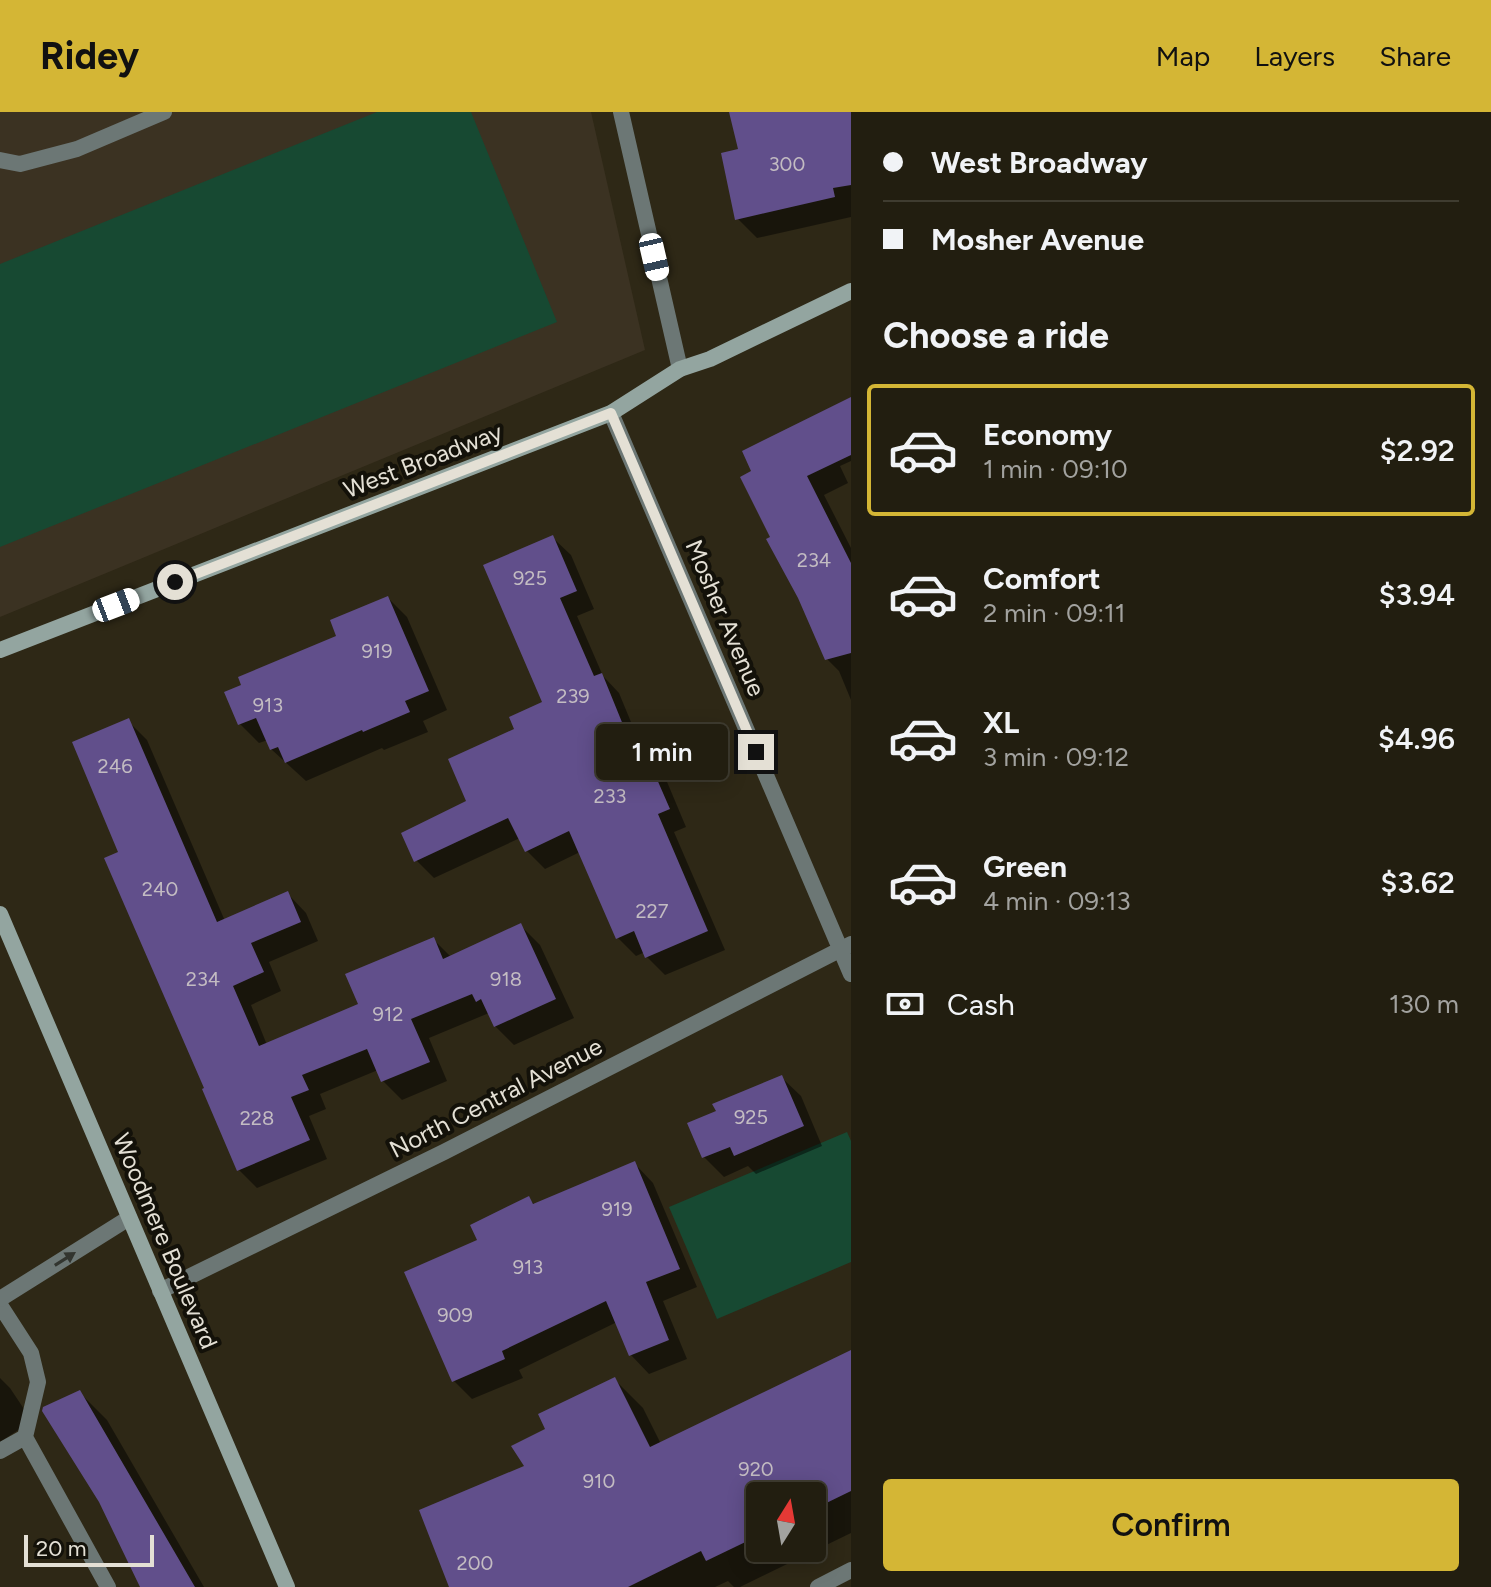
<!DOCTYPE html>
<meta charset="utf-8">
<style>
:root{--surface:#221e10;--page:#2a2719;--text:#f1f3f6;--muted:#a2a29f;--line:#3f3c30;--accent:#d4b635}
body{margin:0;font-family:Figtree,sans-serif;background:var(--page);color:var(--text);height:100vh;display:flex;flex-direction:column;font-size:30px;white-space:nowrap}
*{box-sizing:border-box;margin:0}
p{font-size:26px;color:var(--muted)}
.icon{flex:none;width:44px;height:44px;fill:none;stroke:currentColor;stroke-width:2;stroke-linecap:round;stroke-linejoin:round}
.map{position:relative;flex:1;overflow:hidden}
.panel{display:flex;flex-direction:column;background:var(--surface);width:640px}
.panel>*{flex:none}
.hud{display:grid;align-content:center;height:176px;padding:0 32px;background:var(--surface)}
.needle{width:52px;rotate:11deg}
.fabs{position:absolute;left:746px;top:1370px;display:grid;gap:16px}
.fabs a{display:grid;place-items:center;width:80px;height:80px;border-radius:8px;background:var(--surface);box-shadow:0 4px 20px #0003,0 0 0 2px var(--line);font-size:40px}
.scale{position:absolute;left:24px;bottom:20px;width:130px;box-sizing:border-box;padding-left:8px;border:4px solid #e4e0d5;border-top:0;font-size:22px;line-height:28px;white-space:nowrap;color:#e4e0d5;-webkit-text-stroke:6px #131109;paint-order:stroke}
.end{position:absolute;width:36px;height:36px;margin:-18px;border:10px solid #e4e0d5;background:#111;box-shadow:0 0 0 4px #111}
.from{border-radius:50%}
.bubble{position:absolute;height:56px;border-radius:8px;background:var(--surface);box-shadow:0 4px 20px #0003,0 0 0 2px var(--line);font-size:26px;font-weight:600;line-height:56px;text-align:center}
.car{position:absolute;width:24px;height:48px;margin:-24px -12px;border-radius:10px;box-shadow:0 0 6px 2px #0007;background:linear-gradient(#fff 24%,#345 0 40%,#fff 0 76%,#345 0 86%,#fff 0)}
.hud b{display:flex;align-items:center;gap:28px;height:76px;font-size:30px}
.hud b+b{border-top:2px solid var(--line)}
.hud i{width:20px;height:20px;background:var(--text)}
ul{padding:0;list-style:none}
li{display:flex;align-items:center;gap:24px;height:132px;margin:0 16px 12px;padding:0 16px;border:4px solid transparent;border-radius:8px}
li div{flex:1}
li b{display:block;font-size:30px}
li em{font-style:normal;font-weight:600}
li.active{border-color:var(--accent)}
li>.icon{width:72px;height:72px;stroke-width:1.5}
h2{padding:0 32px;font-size:36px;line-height:96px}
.pay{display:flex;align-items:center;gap:20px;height:88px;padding:0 32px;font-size:30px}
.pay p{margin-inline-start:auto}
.button{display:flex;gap:16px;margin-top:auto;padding:16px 32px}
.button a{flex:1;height:92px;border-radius:8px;background:var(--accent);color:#111;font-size:32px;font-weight:600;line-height:92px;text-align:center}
header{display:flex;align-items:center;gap:48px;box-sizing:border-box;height:112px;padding:0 40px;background:var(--accent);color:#111}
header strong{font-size:38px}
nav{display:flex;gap:44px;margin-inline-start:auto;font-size:28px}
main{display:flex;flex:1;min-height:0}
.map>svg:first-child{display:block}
.education{fill:#3b3222}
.green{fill:#174932}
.shadow{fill:#0007;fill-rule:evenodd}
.building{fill:#614f8b}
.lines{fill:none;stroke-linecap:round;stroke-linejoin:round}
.lane{stroke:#6c7775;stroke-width:16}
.street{stroke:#6c7775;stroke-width:16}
.secondary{stroke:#93a5a0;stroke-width:16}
.oneway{fill:#32352f}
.route{stroke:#e4e0d5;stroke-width:10}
.labels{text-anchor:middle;stroke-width:8;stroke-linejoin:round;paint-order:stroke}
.number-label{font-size:20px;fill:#c3bcc2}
.street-label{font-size:24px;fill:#e4e0d5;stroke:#131109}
</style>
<header>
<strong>Ridey</strong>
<nav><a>Map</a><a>Layers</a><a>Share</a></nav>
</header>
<main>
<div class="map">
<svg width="851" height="1475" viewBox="0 0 851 1475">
<rect width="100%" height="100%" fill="#2e2816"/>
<!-- education -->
<path class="education" d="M0,0H591L645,238L0,505Z"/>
<!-- green -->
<path class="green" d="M377,0H471L557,210L0,435V152Z
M847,1020L851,1029V1150L717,1207L669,1095Z"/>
<!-- shadow -->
<path class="shadow" d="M731,0H829L851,13V105L757,126L737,106L741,38Z
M851,287V349L840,354L848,371L824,383L851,436V588L839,559L827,547L773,426L742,366Z
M553,426L571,443L594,497L577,504L603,564L619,581L638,627L657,646L686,715L674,720L725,838L665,863L647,845L645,840L636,844L618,826L580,740L545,757L527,739L520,726L434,766L416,748L468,690L516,618L544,591Z
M388,486L407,505L447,598L423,609L428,620L384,638L382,636L306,669L271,637L268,628L259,631L240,612L339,525Z
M128,609L147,628L225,809L288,782L306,801L318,829L269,850L281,879L251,893L267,933L360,893L433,827L452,846L521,814L540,833L574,906L514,933L495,914L489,901L429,926L447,969L402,988L383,969L378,958L320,982L326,997L309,1004L327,1047L257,1076L238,1057L206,977L121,741Z
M781,965L801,984L822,1034L756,1062L748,1054L724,1065L704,1045L719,1000Z
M635,1052L653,1071L697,1175L663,1189L687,1247L649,1262L631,1243L617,1210L519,1258L523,1266L472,1287L454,1269L480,1129L528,1086L535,1093Z
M851,1240V1421L740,1475H734L728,1469L715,1475H450L527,1355L548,1318L614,1267L643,1296L661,1332ZM760,1384H812V1436H760Z
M0,1266L10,1276L32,1309L0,1330Z
M80,1281L107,1308L204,1475H142Z"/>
<!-- building -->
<path class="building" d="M729,0H851V73L833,76L835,85L735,108L721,41L738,37Z
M851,285V343L807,364L851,451V541L825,548L798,486L766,427L770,425L740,365L751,359L742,339Z
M553,423L577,479L560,486L594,564L602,561L630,630L639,626L670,697L658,702L708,819L645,846L634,819L616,827L569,719L525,740L508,706L414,750L401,721L466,689L448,647L514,617L509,605L542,590L483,453Z
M388,484L429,579L405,589L410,600L363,620L362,618L285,651L278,635L270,638L256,606L238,613L224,580L241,573L238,565L336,524L330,508Z
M129,606L217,810L288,779L301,810L251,831L264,860L233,874L259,934L358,892L345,862L434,825L443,847L521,811L556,887L494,915L481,887L476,890L472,882L411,907L430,950L381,970L367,937L302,963L309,978L291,985L310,1028L237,1059L202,977L204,976L104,746L118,740L72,630Z
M782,963L804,1014L734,1044L730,1035L702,1046L687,1011L716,999L712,992Z
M635,1049L680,1157L646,1170L669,1228L629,1244L606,1189L502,1239L505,1247L452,1270L404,1160L477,1128L470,1113L529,1084L533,1092Z
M851,1238V1379L812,1398V1384H760V1423L706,1449L701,1439L628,1475H449L419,1398L524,1354L511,1334L545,1317L538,1302L615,1265L650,1335Z
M80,1278L195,1475H140L99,1390L42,1299L43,1295Z"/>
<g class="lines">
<!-- lane -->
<path class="lane" d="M0,48L20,52L77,37L164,0
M0,1193L31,1241L38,1270L25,1325L108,1475
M0,1339L25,1325"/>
<!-- street -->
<path class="street" d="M621,0L680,257
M611,301L851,862
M160,1179L444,1040L851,832
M0,1187L129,1106
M818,1475L851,1458"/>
<!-- secondary -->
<path class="secondary" d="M0,538L611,301L680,257L710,247L851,179
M0,802L287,1475"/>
</g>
<!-- one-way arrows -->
<defs><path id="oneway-solid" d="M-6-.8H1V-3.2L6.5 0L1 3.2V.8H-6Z" transform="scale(2)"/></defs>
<use class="oneway" href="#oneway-solid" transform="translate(65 1147) rotate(-32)"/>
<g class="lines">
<!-- route -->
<path class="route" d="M175,470L611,301L756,640"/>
</g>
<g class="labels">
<!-- number labels -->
<g class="number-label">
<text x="787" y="59">300</text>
<text x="814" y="455">234</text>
<text x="530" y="473">925</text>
<text x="377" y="546">919</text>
<text x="573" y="591">239</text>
<text x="268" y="600">913</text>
<text x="115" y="661">246</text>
<text x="610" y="691">233</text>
<text x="160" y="784">240</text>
<text x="652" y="806">227</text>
<text x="203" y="874">234</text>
<text x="506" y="874">918</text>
<text x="388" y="909">912</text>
<text x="751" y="1012">925</text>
<text x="257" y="1013">228</text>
<text x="617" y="1104">919</text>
<text x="528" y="1162">913</text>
<text x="455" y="1210">909</text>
<text x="756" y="1364">920</text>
<text x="599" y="1376">910</text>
<text x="475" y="1458">200</text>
</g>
<!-- street labels -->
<g class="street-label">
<text transform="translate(423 349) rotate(-21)" y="8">West Broadway</text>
<text transform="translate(725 506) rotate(67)" y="8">Mosher Avenue</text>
<text transform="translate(496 986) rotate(-27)" y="8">North Central Avenue</text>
<text transform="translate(165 1129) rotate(67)" y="8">Woodmere Boulevard</text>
</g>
</g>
</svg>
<div class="fabs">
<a><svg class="needle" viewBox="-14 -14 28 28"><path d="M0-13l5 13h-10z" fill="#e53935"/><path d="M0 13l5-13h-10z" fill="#a2a29f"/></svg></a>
</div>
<div class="scale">20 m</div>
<i class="end from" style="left:175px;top:470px"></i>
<i class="end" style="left:756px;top:640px"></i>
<div class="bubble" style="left:596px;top:612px;width:132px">1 min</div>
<i class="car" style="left:654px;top:145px;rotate:167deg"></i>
<i class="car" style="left:116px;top:493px;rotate:69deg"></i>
</div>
<section class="panel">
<div class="hud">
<b><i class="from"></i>West Broadway</b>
<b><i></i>Mosher Avenue</b>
</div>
<h2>Choose a ride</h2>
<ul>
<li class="active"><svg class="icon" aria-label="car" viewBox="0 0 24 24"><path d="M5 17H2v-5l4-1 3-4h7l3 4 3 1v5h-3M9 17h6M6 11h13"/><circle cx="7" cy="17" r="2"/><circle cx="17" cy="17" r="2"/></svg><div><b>Economy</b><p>1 min · 09:10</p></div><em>$2.92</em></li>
<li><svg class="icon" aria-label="car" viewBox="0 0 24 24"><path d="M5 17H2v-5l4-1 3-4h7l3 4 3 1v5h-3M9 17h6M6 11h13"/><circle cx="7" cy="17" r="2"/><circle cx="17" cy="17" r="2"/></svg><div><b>Comfort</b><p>2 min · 09:11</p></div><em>$3.94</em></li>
<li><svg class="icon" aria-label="car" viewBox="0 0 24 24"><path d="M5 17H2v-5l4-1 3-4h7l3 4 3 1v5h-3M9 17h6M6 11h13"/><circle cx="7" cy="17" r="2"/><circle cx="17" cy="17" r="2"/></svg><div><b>XL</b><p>3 min · 09:12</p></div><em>$4.96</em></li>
<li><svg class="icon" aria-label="car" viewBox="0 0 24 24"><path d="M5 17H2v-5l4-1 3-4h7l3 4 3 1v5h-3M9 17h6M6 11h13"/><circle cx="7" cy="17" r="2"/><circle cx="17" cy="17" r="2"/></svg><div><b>Green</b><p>4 min · 09:13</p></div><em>$3.62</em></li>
</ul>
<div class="pay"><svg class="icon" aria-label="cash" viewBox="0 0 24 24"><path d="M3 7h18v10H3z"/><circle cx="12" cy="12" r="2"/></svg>Cash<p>130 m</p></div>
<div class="button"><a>Confirm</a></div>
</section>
</main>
